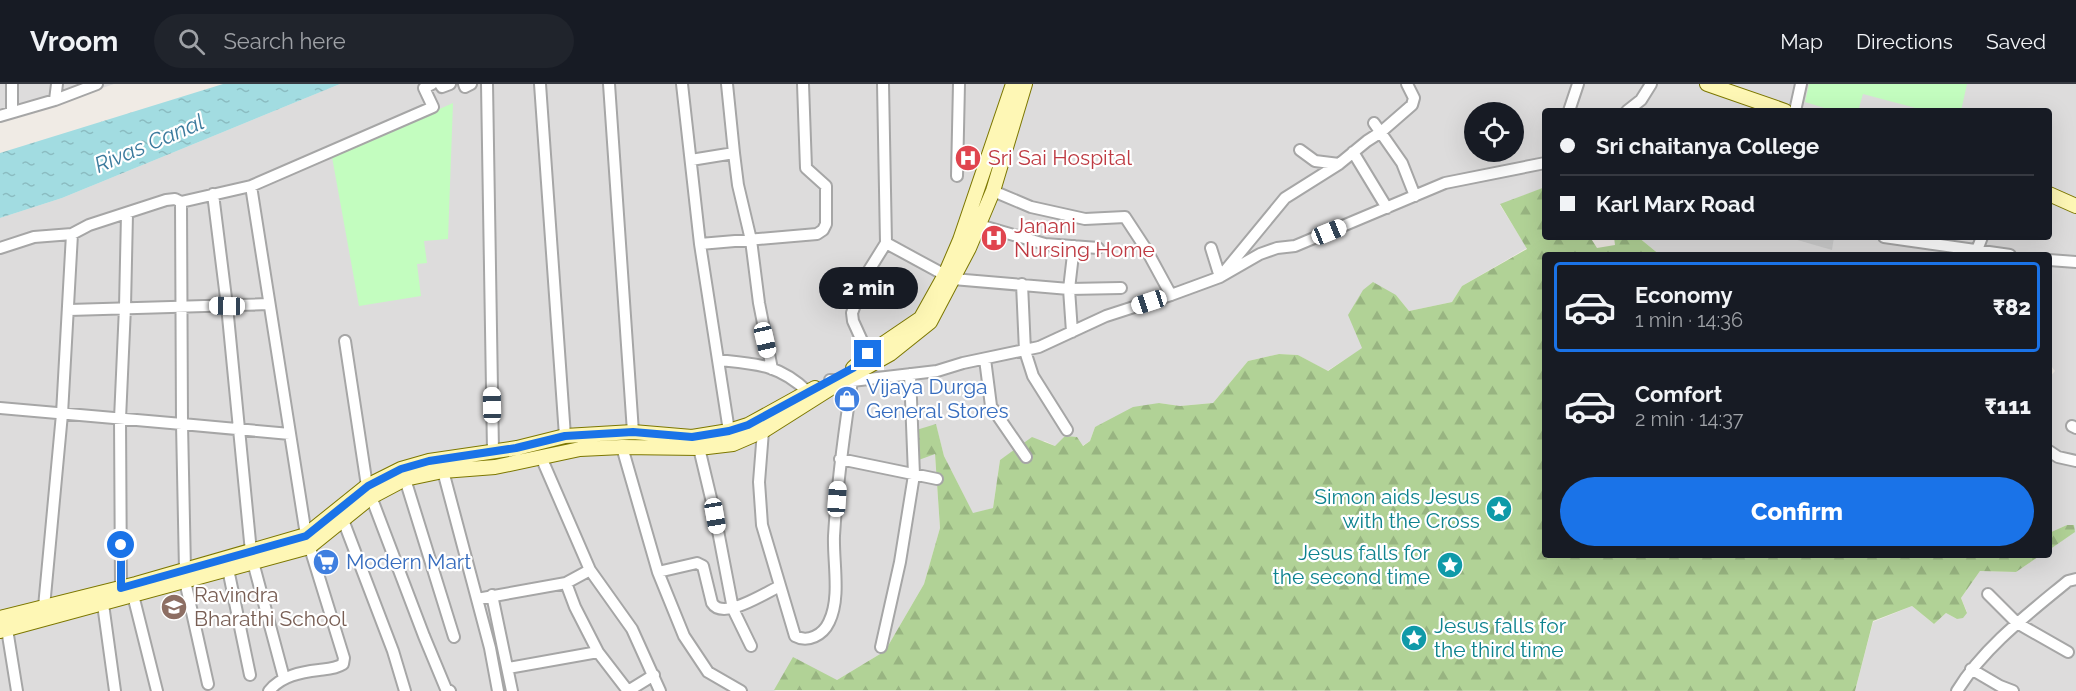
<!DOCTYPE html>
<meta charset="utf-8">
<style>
:root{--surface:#171b24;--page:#20242c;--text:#f1f3f6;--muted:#9ea1a6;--line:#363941;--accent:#1a73e8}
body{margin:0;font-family:Raleway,sans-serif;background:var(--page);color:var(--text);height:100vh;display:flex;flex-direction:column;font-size:22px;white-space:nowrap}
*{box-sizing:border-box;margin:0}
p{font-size:20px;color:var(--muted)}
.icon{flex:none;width:33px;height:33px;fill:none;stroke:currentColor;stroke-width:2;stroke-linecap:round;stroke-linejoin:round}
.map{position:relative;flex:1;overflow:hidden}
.drawer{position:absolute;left:1542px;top:168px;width:510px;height:306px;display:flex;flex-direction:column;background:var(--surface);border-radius:6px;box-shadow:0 6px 24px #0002}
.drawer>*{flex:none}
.banner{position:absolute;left:1542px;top:24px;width:510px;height:132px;border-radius:6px;box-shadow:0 6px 24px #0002;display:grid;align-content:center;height:132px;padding:0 18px;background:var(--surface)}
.controls{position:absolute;left:1464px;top:18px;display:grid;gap:12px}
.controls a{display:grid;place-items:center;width:60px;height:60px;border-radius:50%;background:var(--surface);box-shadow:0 6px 24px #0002;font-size:30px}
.end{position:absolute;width:27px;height:27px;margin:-14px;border:8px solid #1a73e8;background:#fff;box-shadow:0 0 0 3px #fff}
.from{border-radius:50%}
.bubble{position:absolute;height:42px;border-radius:21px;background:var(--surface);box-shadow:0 6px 24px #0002;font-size:20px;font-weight:800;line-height:42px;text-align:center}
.car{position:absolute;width:18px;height:36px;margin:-18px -9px;border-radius:8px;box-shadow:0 0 4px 2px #0007;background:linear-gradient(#fff 24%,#345 0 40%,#fff 0 76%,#345 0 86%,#fff 0)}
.banner b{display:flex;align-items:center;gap:21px;height:57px;font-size:22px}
.banner b+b{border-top:2px solid var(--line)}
.banner i{width:15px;height:15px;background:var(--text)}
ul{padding:10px 0 0;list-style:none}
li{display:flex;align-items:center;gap:18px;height:90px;margin:0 12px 9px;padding:0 6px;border:3px solid transparent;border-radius:6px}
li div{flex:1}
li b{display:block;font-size:22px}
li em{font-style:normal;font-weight:800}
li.selected{border-color:var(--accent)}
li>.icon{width:54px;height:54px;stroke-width:1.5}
.button{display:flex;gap:12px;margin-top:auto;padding:12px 18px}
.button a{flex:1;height:69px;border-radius:36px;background:var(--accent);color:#fff;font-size:24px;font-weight:800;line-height:69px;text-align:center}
header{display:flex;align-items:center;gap:36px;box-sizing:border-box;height:84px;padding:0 30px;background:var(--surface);border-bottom:2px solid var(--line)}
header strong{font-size:28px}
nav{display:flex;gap:33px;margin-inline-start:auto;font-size:21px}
.search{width:420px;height:54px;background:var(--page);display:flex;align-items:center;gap:15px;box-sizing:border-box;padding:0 21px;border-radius:33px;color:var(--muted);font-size:22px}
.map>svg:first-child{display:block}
.residential{fill:#dddcdc;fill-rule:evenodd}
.religious{fill:#cdcdcd}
.forest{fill:url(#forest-firs)}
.park{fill:#c3fdbf}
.water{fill:url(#water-ripples)}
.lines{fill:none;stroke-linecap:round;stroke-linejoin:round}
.street-casing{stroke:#a6a6a6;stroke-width:14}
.secondary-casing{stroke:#7c7700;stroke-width:16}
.street{stroke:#fff;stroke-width:10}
.secondary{stroke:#fef7b5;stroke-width:14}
.route{stroke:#1a73e8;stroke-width:8}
.labels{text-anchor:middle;stroke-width:4.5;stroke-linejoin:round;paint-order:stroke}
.health-label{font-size:21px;fill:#be3a42;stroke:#fff;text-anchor:start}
.shop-label{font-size:21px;fill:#366cbe;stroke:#fff;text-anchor:start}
.culture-label{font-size:21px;fill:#0d838f;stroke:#fff;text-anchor:end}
.education-label{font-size:21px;fill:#785e54;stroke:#fff;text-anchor:start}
.water-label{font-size:22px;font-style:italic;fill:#3c7b9d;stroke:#fff}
</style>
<header>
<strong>Vroom</strong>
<div class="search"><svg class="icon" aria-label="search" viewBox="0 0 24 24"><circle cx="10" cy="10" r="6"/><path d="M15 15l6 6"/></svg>Search here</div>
<nav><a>Map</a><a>Directions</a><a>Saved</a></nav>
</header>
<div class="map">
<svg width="2076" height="607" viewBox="0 0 2076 607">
<defs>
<pattern id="forest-firs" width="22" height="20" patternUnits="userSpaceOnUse" patternTransform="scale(1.5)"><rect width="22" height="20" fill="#b1d296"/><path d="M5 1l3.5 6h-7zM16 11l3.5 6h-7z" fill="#98b481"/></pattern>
<pattern id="water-ripples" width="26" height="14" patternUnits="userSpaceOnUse" patternTransform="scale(1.5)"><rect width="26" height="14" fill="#a2dce1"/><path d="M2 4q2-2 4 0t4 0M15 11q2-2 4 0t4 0" fill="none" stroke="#8bbcc1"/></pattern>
</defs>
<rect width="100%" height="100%" fill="#f0ebe5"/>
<!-- residential -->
<path class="residential" d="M0,0H114L0,39Z
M340,0H2076V607H1855L1873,538L1912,522L1934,540L1946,529L1957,535L1967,528L1961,514L1980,487L2016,488L2041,471H2049V466L2075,447L2067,441L2049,449V294L2055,287L2052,283H2049V171H1660L1638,153H2049V27H1545V103L1500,121L1527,164L1462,202L1452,218L1409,227L1396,211L1363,264L1327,287L1298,271L1279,270L1248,277L1213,319L1180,322L1159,319L1095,343L1090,357L1082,362H1055L1045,357L1022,362L1000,376L993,424L973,430L944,372L936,341L935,370L940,444L924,500L885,567L837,596L774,606L776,607H0V134L62,114ZM1474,28H1514V68H1474Z"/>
<!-- religious -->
<path class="religious" d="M1787,153H1834L1832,166Z"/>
<!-- forest -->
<path class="forest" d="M1545,103V153H1590L1597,164L1615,161L1614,153H1638L1660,171H1545V471H2041L2016,488L1980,487L1961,514L1967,529L1963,534L1957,535L1946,529L1934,540L1912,522L1873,537L1855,607L774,606L793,573L837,596L885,567L924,500L940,444L935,370L916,377L913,347L936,340L944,372L973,429L993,424L1000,376L1032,353L1055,362L1065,352L1077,353L1083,362L1090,357L1095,343L1133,323L1159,319L1180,322L1213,319L1248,277L1279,270L1298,271L1328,287L1362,264L1348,231L1363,206L1373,198L1396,211L1409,227L1452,218L1462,202L1527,165L1500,120Z
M2067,441H2074L2075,448L2049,466V449Z"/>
<!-- park -->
<path class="park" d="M1809,0H1967L1961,27H1927L1863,10L1858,27H1834L1805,18Z
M453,19L448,155L424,157L427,179L417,180L421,212L359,222L332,73Z"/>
<!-- water -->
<path class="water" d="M223,0H340L62,114L0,134V69Z"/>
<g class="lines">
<defs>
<path id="street" d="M12,0V28
M440,0L442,3L450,0
M464,0L465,3L471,0
M487,0L493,367
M540,0L565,352
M609,0L633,348
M682,0L700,160L729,347
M55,16L57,0
M1569,27L1578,0
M1627,27L1641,16L1651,0
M1795,27L1801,0
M0,32L55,16L97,0
M1374,39L1402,79L1415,112
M1300,66L1315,77L1339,80
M1353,68L1387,124
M734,69L738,101L751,156L759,219L772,285
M691,76L734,69L727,0
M957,92L959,0
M251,102L306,451L344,574L343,580C335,585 327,585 319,586C301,588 281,592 269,607
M993,107L1031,123L1085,135L1125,133L1146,165L1171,211
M213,110L227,222L251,468
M979,141L1045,160L1098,164
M1884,153L2010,171
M886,159L945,191
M700,160L817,150L823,146L826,140V102L806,84L803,0
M0,164L34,153L72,150L89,141L166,116L175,115L181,118
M1211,164L1220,193L1285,114L1339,80L1367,57L1381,48L1412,21L1414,14L1407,0
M1977,166L1982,153
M2049,176L2076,178
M953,195L1069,205L1121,204
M1022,200L1025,267L1033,292L1067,346
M69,226L269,220
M1072,248L1069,205L1074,162
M345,257L367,402L424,552L446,605L450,607
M868,270L853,237L852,229L866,191L886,159L883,0
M985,275L991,322L1026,373
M718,276C757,280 779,280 808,308
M830,296L852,297L937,287L963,279L1039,263L1106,232L1171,211L1220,193L1260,170L1277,164L1295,162L1445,99L1545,79
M0,324L182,340L185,486
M2072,342L2076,344
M763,347L759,398L762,441L795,552C808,559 823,551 829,538C841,514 833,478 834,452C837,400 844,349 852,297
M290,350L182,340L181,118L251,102L433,23L424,4L432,0
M622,363L658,488L684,552L708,588L741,607
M699,364L715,431L733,525L751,562
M2049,367L2058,373L2076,377
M541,373L590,486L632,545L660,607
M840,375L937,395
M443,387L490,564L498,607
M405,395L454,553
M343,436L393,567L405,607
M253,478L284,594
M228,485L250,591
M658,488L697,479L703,482L712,519C723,537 765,509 780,502
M185,497L208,600
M566,499L575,523L598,568L628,607
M121,504L120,335L125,223L127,130
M1988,510L2017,539L2068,568
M133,511L157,607
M492,511L512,607
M477,515L566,499L590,486
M103,520L115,607
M45,529L44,523L62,330L72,150
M7,545L17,607
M881,563L900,478L914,391L910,290
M508,584L598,568
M1971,585L2000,602L2013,607
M628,607L654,591
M1957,607C1984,563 2028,530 2068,497L2076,495"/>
<path id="secondary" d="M1707,0L1785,27
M2049,110L2076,122
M853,284L868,270L921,234L945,191L960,156L1013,0
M0,534L136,500L306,451L367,402L401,385L429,377L517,364L565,352L633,348L692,353L729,347L748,341L815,304
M0,547L309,463L371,413L405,395L443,387L495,383L580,365L622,363L699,364L733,360L763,347L842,297L890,270L930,238L969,164L993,107L1025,0"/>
</defs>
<!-- street casing -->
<use href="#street" class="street-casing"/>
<!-- secondary casing -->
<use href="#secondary" class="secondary-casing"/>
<!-- street -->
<use href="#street" class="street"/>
<!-- secondary -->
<use href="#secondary" class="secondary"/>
</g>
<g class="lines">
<!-- route -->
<path class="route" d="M121,461V504L306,452L368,402L401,385L429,377L516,364L565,352L633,348L692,353L729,347L748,341L853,284L868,270"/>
</g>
<!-- icons -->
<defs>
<symbol id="hospital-disc" viewBox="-11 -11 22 22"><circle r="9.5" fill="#e0444e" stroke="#fff"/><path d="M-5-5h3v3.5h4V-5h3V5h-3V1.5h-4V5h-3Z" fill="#fff"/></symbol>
<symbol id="shop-disc" viewBox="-11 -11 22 22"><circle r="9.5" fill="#3f7fe0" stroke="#fff"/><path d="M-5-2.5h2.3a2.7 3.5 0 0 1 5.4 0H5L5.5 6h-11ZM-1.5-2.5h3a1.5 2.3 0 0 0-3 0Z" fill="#fff"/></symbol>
<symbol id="sight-disc" viewBox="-11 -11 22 22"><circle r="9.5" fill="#0f9aa8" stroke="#fff"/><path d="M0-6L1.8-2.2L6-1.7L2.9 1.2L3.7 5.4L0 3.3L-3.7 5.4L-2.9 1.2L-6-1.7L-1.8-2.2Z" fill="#fff"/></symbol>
<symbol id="supermarket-disc" viewBox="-11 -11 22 22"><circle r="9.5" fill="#3f7fe0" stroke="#fff"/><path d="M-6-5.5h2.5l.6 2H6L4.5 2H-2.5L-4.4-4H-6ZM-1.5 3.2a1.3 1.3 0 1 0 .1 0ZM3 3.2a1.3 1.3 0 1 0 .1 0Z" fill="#fff"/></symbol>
<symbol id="school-disc" viewBox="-11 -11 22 22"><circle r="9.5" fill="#8d6e63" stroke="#fff"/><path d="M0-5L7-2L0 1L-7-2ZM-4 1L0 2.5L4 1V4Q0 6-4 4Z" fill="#fff"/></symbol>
</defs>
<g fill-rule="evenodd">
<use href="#hospital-disc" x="953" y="59" width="30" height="30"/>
<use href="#hospital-disc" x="979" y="139" width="30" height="30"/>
<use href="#shop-disc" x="832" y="300" width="30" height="30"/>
<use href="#sight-disc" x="1484" y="410" width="30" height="30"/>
<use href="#supermarket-disc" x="311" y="463" width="30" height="30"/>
<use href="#sight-disc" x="1435" y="466" width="30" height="30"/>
<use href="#school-disc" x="159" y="508" width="30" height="30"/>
<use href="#sight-disc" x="1399" y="539" width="30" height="30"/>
</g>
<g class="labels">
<!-- health labels -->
<g class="health-label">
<text x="988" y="81">Sri Sai Hospital</text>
<text x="1014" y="149">Janani<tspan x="1014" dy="24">Nursing Home</tspan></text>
</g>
<!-- shop labels -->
<g class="shop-label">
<text x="866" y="310">Vijaya Durga<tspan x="866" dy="24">General Stores</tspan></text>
<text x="346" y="485">Modern Mart</text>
</g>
<!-- culture labels -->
<g class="culture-label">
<text x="1480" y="420">Simon aids Jesus<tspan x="1480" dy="24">with the Cross</tspan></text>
<text x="1430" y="476">Jesus falls for<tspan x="1430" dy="24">the second time</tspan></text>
<text x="1434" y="549" text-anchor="start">Jesus falls for<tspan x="1434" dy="24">the third time</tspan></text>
</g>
<!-- education labels -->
<g class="education-label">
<text x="194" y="518">Ravindra<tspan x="194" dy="24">Bharathi School</tspan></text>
</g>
<!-- water labels -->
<g class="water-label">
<text transform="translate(149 59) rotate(-23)" y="8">Rivas Canal</text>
</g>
</g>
</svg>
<div class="controls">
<a><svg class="icon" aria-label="locate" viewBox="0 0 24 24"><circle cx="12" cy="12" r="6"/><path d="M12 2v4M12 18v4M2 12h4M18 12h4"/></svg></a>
</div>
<i class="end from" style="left:121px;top:461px"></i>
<i class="end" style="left:868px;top:270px"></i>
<div class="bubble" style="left:819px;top:183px;width:99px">2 min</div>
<i class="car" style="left:1329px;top:148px;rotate:68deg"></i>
<i class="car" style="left:1149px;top:218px;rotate:252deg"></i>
<i class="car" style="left:227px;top:222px;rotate:271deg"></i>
<i class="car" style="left:765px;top:256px;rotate:167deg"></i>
<i class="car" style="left:492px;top:321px;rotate:359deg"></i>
<i class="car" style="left:837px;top:415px;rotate:4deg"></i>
<i class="car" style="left:715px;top:432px;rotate:170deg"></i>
<div class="banner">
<b><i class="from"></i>Sri chaitanya College</b>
<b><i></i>Karl Marx Road</b>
</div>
<section class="drawer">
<ul>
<li class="selected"><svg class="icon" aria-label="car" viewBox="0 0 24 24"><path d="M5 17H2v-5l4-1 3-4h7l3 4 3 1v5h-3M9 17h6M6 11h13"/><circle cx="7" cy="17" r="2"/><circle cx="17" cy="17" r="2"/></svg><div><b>Economy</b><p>1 min · 14:36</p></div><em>₹82</em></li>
<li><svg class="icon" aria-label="car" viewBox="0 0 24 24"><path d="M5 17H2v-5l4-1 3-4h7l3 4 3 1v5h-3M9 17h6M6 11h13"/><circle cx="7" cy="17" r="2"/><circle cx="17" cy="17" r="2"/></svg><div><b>Comfort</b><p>2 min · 14:37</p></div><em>₹111</em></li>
</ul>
<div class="button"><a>Confirm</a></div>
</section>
</div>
